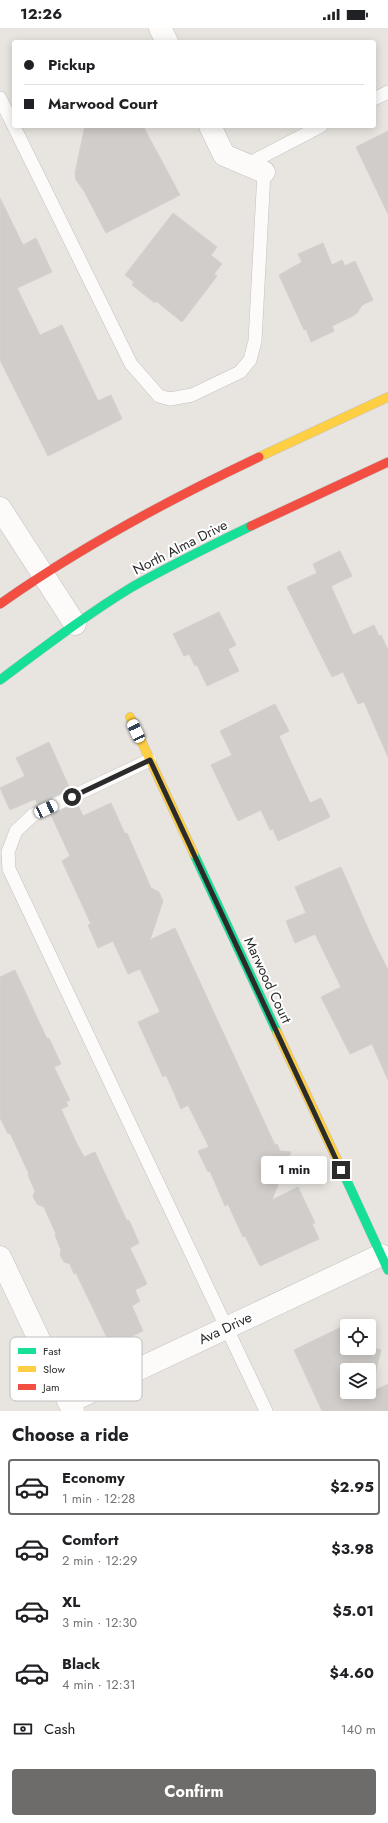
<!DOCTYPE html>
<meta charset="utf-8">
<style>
:root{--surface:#fff;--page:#f2f2f2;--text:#202124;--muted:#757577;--line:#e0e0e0;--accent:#6d6c6a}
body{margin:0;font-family:Jost,sans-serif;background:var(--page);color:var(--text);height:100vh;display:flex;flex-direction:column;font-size:15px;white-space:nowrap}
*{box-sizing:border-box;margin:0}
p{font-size:13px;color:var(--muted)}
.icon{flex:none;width:22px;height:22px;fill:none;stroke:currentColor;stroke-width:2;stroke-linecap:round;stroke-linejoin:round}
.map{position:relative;height:1383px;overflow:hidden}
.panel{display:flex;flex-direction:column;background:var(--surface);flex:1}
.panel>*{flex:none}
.hud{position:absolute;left:12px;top:12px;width:364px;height:88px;border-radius:4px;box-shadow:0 2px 10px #0003;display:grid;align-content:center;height:88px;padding:0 12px;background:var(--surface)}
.tools{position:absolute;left:340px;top:1291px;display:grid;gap:8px}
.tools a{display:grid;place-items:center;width:36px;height:36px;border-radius:4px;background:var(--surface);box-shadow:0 2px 10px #0003;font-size:20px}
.end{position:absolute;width:18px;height:18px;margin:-9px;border:5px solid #2b2b2b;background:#fff;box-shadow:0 0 0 2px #fff}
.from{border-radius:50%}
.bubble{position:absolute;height:28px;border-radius:4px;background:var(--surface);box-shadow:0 2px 10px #0003;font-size:13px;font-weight:700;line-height:28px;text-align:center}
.car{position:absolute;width:12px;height:24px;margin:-12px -6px;border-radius:5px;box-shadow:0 0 3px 1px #0007;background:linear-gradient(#fff 24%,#345 0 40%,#fff 0 76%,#345 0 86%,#fff 0)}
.hud b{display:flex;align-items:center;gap:14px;height:38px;font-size:15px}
.hud b+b{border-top:1px solid var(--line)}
.hud i{width:10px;height:10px;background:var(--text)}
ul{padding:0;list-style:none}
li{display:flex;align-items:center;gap:12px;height:56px;margin:0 8px 6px;padding:0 4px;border:2px solid transparent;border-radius:4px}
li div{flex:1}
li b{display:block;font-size:15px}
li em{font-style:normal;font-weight:700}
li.active{border-color:var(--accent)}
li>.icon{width:36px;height:36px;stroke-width:1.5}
h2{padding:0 12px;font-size:18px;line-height:48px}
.pay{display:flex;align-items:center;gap:10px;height:44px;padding:0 12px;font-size:15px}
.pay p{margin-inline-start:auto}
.cta{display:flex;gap:8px;margin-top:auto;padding:8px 12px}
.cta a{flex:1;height:46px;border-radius:4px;background:var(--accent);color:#fff;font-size:16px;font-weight:700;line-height:46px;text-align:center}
.status{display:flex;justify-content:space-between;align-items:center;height:28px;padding:0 20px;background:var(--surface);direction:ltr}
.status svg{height:11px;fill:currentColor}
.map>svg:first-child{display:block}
.building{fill:#d0cdca;stroke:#d3d1cd;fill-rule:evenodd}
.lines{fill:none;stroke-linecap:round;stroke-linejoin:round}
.lane-casing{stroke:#c2c1c1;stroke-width:14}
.street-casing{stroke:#c2c1c1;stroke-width:23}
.fast-casing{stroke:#c2c1c1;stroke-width:10}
.slow-casing{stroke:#c2c1c1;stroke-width:10}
.jam-casing{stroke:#c2c1c1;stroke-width:10}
.lane{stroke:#fcfbfa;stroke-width:13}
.street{stroke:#fcfbfa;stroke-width:22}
.fast{stroke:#16e098;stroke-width:9}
.slow{stroke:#ffcf43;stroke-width:9}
.jam{stroke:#f24e42;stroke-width:9}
.route{stroke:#2b2b2b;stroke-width:5}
.labels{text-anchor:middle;stroke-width:4;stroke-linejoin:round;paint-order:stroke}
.street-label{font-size:14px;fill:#2b2b2b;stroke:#fff}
.key{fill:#fff;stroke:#bfbfbf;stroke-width:1}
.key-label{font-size:11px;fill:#2b2b2b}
</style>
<div class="status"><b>12:26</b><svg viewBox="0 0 49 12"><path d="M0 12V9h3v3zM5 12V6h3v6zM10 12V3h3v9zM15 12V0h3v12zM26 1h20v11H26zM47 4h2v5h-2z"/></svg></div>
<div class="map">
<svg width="388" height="1383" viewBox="0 0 388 1383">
<rect width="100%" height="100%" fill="#e8e5e0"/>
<!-- building -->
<path class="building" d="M85,98H143L180,167L106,205L84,163L76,152L75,145Z
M388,103V186L356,119Z
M0,170L23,217L36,210L52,244L17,260L40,307L62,297L98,373L111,367L122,391L48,428L0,332Z
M173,185L217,219L211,227L222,236L214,246L217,248L182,294L156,273L155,275L132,257L134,254L125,247Z
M323,215L332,237L342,232L345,238L355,233L373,272L362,277L357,285L353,288L332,298L334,303L311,314L306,301L304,302L279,247L302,234L298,226Z
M340,523L352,548L331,558L353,607L374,597L379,608L381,607L388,622V729L364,674L358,676L343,644L332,649L287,559L317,545L313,536Z
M219,584L236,617L228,621L239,643L207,658L197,637L195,638L189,626L184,628L173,606Z
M275,676L289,703L279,708L310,775L321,770L330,789L278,813L273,801L270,802L261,782L238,793L211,737L232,727L220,703Z
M49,714L70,761L38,776L35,771L10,782L0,760L25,748L16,730Z
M77,775L83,788L111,775L125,806L127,805L151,860L159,864L163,873L150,912L175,900L275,1117L277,1116L280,1123L291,1124L272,1172L298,1159L315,1195L312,1196L319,1211L260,1238L245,1208L243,1209L228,1176L225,1178L210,1143L208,1144L198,1123L209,1119L188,1077L181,1081L166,1047L163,1049L138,994L160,984L140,941L128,946L113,913L98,920L88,897L91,896L62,833L70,828L51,787Z
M341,839L373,912L388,942V1052L372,1016L350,1026L321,969L341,959L315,906L295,915L286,893L306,885L295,859Z
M15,942L47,1011L49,1010L61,1036L54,1039L70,1072L66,1074L68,1078L61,1081L75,1112L84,1129L95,1124L127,1193L129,1192L139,1215L130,1220L147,1256L135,1262L140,1273L132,1278L143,1303L111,1318L76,1245L74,1246L70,1236L64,1234L60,1227L61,1222L55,1207L56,1206L44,1179L37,1176L33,1168L35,1163L28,1147L29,1146L10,1105L8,1106L0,1090V949Z
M358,1291L362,1298H347V1320H369V1313L372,1320L381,1322L371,1364L388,1356V1383H322L294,1322ZM347,1342H369V1364H347Z"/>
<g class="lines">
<defs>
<path id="lane" d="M0,70L131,336L159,368L170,371L192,367L240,344L250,332L255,313L264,144
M374,71L388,64
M246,137L321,98
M150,732L33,787L16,803L8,824L9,841L266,1383"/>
<path id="street" d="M160,0L167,14
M210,98L224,127L264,144
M0,480L75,596
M0,1229L73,1383
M69,1374L381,1227"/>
<path id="fast" d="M0,652C43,620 86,587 132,559C171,537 210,518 251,498
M194,826L277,1004
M341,1140L388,1242"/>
<path id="slow" d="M259,429L388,369
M130,689L194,826
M277,1004L341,1140"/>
<path id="jam" d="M251,498L388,434
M0,576C82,518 168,472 259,429"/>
</defs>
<!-- lane casing -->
<use href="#lane" class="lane-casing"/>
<!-- street casing -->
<use href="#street" class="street-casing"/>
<!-- fast casing -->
<use href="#fast" class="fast-casing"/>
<!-- slow casing -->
<use href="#slow" class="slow-casing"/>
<!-- jam casing -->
<use href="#jam" class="jam-casing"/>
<!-- lane -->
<use href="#lane" class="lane"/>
<!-- street -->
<use href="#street" class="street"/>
<!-- fast -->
<use href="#fast" class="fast"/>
<!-- slow -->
<use href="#slow" class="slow"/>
<!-- jam -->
<use href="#jam" class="jam"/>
</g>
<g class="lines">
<!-- route -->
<path class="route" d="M72,769L150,732L341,1142"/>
</g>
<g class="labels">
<!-- street labels -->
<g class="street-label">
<text transform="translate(180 519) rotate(-27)" y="5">North Alma Drive</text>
<text transform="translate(268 952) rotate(65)" y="5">Marwood Court</text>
<text transform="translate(225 1300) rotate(-25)" y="5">Ava Drive</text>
</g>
</g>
<!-- legend -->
<rect x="10" y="1309" width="132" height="64" rx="6" class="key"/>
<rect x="18" y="1320" width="18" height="6" fill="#16e098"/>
<rect x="18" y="1338" width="18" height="6" fill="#ffcf43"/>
<rect x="18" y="1356" width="18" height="6" fill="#f24e42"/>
<g class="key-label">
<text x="43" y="1327">Fast</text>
<text x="43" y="1345">Slow</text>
<text x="43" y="1363">Jam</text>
</g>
</svg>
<div class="tools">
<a><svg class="icon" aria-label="locate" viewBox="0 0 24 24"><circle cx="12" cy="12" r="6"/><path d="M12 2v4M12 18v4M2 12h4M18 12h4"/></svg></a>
<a><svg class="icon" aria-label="layers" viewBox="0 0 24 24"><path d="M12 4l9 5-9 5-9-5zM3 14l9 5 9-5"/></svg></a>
</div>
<i class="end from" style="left:72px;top:769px"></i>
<i class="end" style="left:341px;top:1142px"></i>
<div class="bubble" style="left:261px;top:1128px;width:66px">1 min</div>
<i class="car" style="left:136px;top:703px;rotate:335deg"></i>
<i class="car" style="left:46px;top:781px;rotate:65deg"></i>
<div class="hud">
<b><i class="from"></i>Pickup</b>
<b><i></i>Marwood Court</b>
</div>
</div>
<section class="panel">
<h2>Choose a ride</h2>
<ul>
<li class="active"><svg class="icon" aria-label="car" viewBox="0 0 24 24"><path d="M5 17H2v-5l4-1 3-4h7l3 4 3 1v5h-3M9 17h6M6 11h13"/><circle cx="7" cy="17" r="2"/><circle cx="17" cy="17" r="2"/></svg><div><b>Economy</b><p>1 min · 12:28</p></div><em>$2.95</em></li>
<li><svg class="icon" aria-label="car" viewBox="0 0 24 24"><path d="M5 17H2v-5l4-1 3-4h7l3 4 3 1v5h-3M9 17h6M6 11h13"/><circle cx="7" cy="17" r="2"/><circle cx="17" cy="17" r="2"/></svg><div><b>Comfort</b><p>2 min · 12:29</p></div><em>$3.98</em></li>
<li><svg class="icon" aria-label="car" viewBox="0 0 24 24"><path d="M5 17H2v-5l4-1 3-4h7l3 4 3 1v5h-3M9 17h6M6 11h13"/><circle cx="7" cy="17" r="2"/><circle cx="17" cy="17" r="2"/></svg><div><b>XL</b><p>3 min · 12:30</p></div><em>$5.01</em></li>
<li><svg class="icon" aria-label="car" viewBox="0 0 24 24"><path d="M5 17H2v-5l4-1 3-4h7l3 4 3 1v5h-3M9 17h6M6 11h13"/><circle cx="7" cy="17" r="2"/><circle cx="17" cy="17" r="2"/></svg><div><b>Black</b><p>4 min · 12:31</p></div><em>$4.60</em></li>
</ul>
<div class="pay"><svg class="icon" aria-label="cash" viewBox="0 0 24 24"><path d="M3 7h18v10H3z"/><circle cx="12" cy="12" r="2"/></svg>Cash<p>140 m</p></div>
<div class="cta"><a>Confirm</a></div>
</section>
